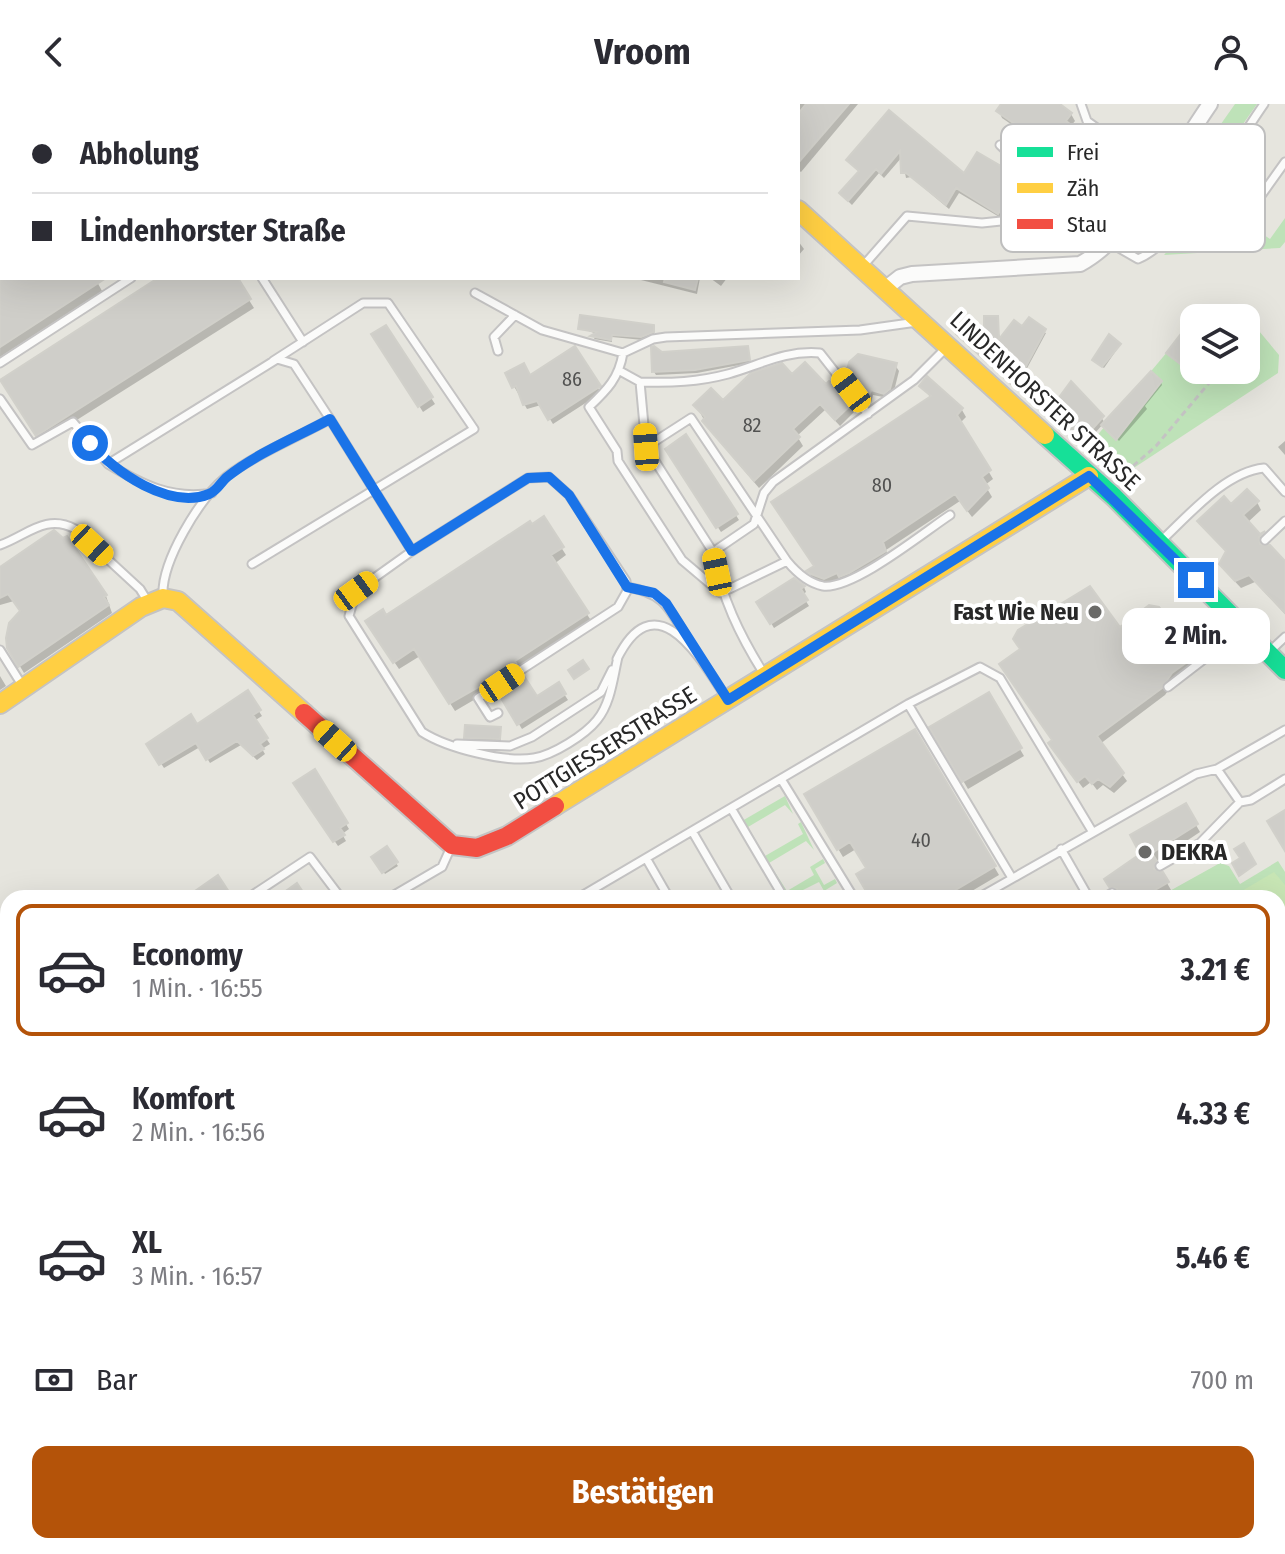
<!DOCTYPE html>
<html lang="de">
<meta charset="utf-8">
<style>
:root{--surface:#fff;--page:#f7f7f7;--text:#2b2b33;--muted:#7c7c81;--line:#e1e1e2;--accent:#b45309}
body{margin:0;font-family:"Fira Sans Condensed",sans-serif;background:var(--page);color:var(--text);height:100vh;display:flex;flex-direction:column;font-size:30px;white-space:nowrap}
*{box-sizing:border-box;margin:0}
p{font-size:26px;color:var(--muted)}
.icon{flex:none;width:44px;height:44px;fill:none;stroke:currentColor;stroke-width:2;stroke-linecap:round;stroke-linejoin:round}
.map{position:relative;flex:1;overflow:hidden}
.panel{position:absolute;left:0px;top:786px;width:1286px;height:664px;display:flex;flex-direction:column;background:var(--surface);border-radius:24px 24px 0 0;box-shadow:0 8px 32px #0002}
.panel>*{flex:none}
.banner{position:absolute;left:0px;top:0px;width:800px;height:176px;box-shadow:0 8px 32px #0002;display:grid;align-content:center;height:176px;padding:0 32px;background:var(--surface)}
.tools{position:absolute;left:1180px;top:200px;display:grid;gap:16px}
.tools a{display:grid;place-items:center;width:80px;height:80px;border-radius:16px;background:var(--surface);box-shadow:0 8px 32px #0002;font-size:40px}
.end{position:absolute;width:36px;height:36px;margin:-18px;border:10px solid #1a73e8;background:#fff;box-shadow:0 0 0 4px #fff}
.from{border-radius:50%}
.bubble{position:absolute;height:56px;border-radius:16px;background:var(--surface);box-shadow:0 8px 32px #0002;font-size:26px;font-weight:700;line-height:56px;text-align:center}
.car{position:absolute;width:24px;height:48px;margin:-24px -12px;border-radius:10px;box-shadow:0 0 6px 2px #0007;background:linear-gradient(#f5c518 24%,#345 0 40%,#f5c518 0 76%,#345 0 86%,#f5c518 0)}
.banner b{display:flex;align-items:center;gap:28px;height:76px;font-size:30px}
.banner b+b{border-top:2px solid var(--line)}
.banner i{width:20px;height:20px;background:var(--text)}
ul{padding:14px 0 0;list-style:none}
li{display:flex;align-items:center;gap:24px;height:132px;margin:0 16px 12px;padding:0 16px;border:4px solid transparent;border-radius:16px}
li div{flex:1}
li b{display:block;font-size:30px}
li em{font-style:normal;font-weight:700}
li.on{border-color:var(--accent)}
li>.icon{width:72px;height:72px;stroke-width:1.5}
.pay{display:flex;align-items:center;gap:20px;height:88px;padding:0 32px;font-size:30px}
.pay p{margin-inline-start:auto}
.cta{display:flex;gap:16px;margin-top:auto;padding:16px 32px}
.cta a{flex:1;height:92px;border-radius:16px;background:var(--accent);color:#fff;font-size:32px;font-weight:700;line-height:92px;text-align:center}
header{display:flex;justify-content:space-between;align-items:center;height:104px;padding:0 32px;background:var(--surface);font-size:36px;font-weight:700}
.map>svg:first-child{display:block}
.green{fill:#bee2b8}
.pitch{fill:#c8e6b5}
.shadow{fill:#0003}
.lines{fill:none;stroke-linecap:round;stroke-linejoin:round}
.stream{stroke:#93bce5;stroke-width:4}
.building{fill:#cfcec9;stroke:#d1d0ca;stroke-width:2}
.lane-casing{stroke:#c4c3c3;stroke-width:11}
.street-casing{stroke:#c4c3c3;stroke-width:18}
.fast-casing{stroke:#c4c3c3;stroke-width:22}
.slow-casing{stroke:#c4c3c3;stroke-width:22}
.jam-casing{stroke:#c4c3c3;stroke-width:22}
.path{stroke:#c4c3c3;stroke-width:3;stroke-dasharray:6 4;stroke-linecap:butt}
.lane{stroke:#fbfbfa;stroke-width:7}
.street{stroke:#fbfbfa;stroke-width:14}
.fast{stroke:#16e098;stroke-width:18}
.slow{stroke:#ffcf43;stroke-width:18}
.jam{stroke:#f24e42;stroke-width:18}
.route{stroke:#1a73e8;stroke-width:10}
.poi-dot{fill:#6a6a68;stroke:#fff;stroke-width:3}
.labels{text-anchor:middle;stroke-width:8;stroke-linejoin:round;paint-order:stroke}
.number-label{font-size:20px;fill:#525251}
.street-label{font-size:24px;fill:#282828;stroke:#fff}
.poi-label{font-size:24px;font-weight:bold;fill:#282828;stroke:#fff;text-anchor:end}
.key{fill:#fff;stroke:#bebebe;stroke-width:2}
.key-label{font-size:22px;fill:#282828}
</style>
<header><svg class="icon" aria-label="back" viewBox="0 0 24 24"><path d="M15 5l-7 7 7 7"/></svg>Vroom<svg class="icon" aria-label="person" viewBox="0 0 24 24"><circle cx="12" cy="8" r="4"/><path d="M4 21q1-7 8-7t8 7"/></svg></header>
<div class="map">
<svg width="1285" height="1450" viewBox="0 0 1285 1450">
<rect width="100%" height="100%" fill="#e6e5de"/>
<!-- green -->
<path class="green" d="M1235,0H1257L1171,123L1157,111Z
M1285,114V138L1280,144L1164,151L1173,141L1181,147L1187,139L1207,130L1227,144L1236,130L1249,121L1270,135Z
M1194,216V266H1246V220L1254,221L1279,251L1278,269L1117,375L1085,346Z
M785,692L793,710L785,701L748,723L765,752L803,730L798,720L801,718L814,746L806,737L769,759L787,787L814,771L810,763L823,755L825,759L815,765L824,781L835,775L837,779L824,787L819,778L787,794L742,717Z
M1278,757L1285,768V1450H0V1112L8,1109V1442H1278V794H1157L1220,759L1229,762L1240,780Z"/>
<!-- pitch -->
<path class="pitch" d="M1274,768L1285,781V933L1278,937V794H1230Z
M8,1158V1338L0,1344V1164Z
M48,1442H146L135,1450H55Z"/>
<!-- shadow -->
<path class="shadow" d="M339,0H393L390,2Z
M415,0H477L413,2Z
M508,0H567L506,2Z
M790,0H858L801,68L798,66V2Z
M1003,0H1057L1071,10L1075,17L1070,23L1117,56L1121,63L1108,81L1063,49L1060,54L1002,14L999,7Z
M889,8L965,73L1018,75L1021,80L1001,114L959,89L949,105L911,73L906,74L902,53L884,74L879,69L852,101L845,94L842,89L860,68L848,56Z
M2,79V174H95L102,187L0,253Z
M1203,106L1235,131L1238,137L1230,148L1210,134L1200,149L1184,139L1181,133Z
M798,137L804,145L798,152Z
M162,174H235L254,204L42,338L2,277Z
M633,174H700L697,190Z
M710,174H727L721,182Z
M997,214L1000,237L1022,224L1046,229L1018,281L960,233L986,235Z
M385,223L435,300L423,308L374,231Z
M653,223L654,231L643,236L612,233V238L594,235L597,230L580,224Z
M1194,227V249L1185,264L1168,249Z
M1120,241L1104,264L1096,258Z
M747,244L750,259L697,269L656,271L654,268L661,250Z
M574,245L601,289L553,320L541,301L527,305L507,270L530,273Z
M895,261L899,267L893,291L888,294L873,291L871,299L852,277Z
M792,273L826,283L850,301L854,308L840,322L825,306L797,332L803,342L759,384L709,325L696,301L723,299Z
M1161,278L1162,281L1145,302L1147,305L1119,337L1103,320L1082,344L1051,316L1072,280L1089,296L1105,319Z
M922,282L962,306L966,313L960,319L993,375L985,381L992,393L972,413L960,397L886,446L889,455L828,482L813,475L809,468L816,463L931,294Z
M686,333L739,416L721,428L667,345Z
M1285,337V351L1278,343Z
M1257,398L1261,406L1247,419L1260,433L1264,430L1268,436L1262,442L1285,460V510L1255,478L1241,484L1226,468L1221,460L1227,449L1200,417L1231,402Z
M543,415L566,451L554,460L592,518L520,569L455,607L420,552L399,565L372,525Z
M66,434L106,492L112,509L24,569L9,544L21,508L14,497L0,501V465Z
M794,477L804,483L806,488L802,491L809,502L774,524L759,499Z
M1178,523L1181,536L1194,556L1193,564L1175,577L1165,591L1100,640L1127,677L1114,689L1103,681L1097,686L1091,678L1083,684L1055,647L1120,525Z
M0,572L6,582L0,586Z
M558,581L568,596L522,625L500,590L536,595Z
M247,589L262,612L254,617L270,640L262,645L265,650L257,656L241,641L210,659L200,643L164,664L149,641L196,622Z
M988,591L1024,652L968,685L932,624Z
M500,624L501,638L468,637L466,633Z
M914,627L999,771L960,794H872L868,765L856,745L843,753L806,691Z
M314,668L349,725L342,730L346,737L338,742L299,685Z
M1185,702L1200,728L1155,758L1171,786L1158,794H1117L1107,776L1143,751Z
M386,745L398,762L385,770L374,753Z
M8,979V1058L5,1060L0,1054V984Z"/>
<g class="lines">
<!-- stream -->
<path class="stream" d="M1278,1211L1285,1197
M1278,1359L1285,1376
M1077,1450L1084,1442"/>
</g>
<!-- building -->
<path class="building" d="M806,0H849L798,59V10Z
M1001,0H1060L1072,9L1066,17L1118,55L1104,75L1059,43L1055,48L996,7Z
M889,6L964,69L977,48L1020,73L998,110L956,84L946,101L906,69H901L900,47L881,70L876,65L848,97L839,89L859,67L846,56Z
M0,174H106L0,243Z
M158,174H238L251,195L36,332L0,276Z
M665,174H698L695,186L664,178Z
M580,211L654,221V228L641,233L612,231L611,236L590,232L597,228L578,225Z
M984,212H998L999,235L1014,216L1022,222L1029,213L1046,225L1017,279L1011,280L956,230L970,215L984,230Z
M1194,213V248L1183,262L1166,249Z
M386,221L433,293L418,303L371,230Z
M1109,230L1121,240L1102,263L1092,256Z
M575,242L601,282L548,316L537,297L523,301L516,282L512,284L505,269L524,259L530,271Z
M654,242L662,248L748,242L750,256L695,266L652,268L651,243Z
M858,250L897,259L890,285L884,290L871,286L868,296L864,294L846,271L849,258Z
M805,258L826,280L829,277L842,288L852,300L835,316L820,300L793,325L800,333L754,377L702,317L705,313L693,301L711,284L723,296L751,269L782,259L792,270Z
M1151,267L1162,277L1116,336L1101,321Z
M927,272L963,304L957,311L991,366L982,373L989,384L967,407L955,390L883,438L886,447L849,469L839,473L837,469L824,475L811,470L806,467L814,462L771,398L931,292L919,282Z
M1071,277L1104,312L1079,340L1046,311Z
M686,330L738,410L716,424L665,345Z
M1247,385L1259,397L1243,411L1260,430L1265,427L1259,433L1260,440L1270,441L1285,457V509L1249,471L1235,477L1219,460L1226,447L1197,417L1224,392L1231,400Z
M544,412L564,443L551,451L589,509L515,557L517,561L449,600L414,545L393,559L365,517L383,505L386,511L530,417L532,420Z
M54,426L63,434L67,432L107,491L104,493L109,501L18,563L7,544L6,534L9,519L20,507L8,490L0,494V463Z
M794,474L805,482L801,485L808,496L770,520L756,498Z
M1090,482L1120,523L1149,501L1159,503L1172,521H1179L1178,529L1191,546L1190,556L1172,569L1162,584L1097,632L1124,669L1110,683L1098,675L1092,680L1085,672L1077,678L1048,639L1052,636L999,560L1020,545L1013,535L1018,526Z
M583,556L589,565L574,575L568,566Z
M524,572L537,592L559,578L566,590L517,621L498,589Z
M248,586L261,606L253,611L268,634L260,640L264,645L253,652L237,637L206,656L196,639L159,661L146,640L191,610L197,620Z
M989,588L1022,644L962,678L929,623Z
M465,621L501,623L500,635L464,634Z
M915,625L996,762L942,794H870L856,770L866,764L850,738L837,746L804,690Z
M315,665L348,719L340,724L345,731L333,738L293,679Z
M1186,699L1198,720L1152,749L1157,757L1154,765L1163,768L1169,778L1141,794H1116L1117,785L1109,783L1104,775L1140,750L1130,731Z
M1285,706V747L1267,717Z
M1244,739L1256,760L1239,772L1232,759L1240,754L1234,745Z
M387,742L398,758L382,769L371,753Z
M218,771L233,794H185Z
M297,779L307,794H276Z"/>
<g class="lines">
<defs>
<path id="lane" d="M1081,0L1087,17L1161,70
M1199,93L1234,116L1245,114L1285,58
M1112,140L1138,155C1182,137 1235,41 1264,0
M863,162L907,112L982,119L1029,114L1054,92L1000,41
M262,174L303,238
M475,189L542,226L623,249C619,274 607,286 589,303L617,347L618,357L682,456L721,489L787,457L691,314L646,343
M498,247L494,233L515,211
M623,249L653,235L666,233L860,226L917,218
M0,259L131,174
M620,267L640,278L646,343L713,448
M640,278C671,279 698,278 728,270C760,261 785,246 820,249L868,310
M0,295L32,341L73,318L108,360
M212,389C172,396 141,380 108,360L277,255L294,260L330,315
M1265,436L1285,417
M1161,437C1189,411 1225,368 1264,364L1285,388
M0,441C26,432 46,409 75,425L140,485L148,498
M412,447L356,487L349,512L422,628C447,644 505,659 534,654C553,651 585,631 597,616C611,599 613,574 618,553
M787,457C796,468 808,479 823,482C853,486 924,428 950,411
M252,460L474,325L388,199H363L273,257
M627,483C663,489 668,502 686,532
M163,492C161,458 199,395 226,373C254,351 298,333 330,315L412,447L528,374L549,373L569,391L626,477L627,487L618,503L478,594L490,613L498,609
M0,546L22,581
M1269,548L1285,533
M617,555C656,476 700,554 726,593
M764,570C739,530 722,494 713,448L754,420L764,389L773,378L914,276L947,243
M1168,583L1242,526
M908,600L1012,774
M457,640L510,642L532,633L601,588L612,566
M1217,665L1240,698L1251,696L1285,675
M781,675L854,794
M731,704L784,794
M692,727L731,794
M1061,745L1089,794
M646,754L669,794
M1160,762L1200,739L1240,698
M248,794L310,753L341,794
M389,794L442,763L451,743
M578,794L908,600L980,563L1000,574L1092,727
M978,794L1196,670L1217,665L1285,626
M1104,794L1112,789
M0,972L8,967
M1278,996L1285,992
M1278,1075L1285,1069
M267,1450L279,1442"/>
<path id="street" d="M886,184L900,173L912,170L1080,160C1131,133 1176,49 1210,0"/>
<path id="fast" d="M679,0L681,2
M1045,331L1114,393L1285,566"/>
<path id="slow" d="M798,106L1045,331
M0,600L141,503L163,494L178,497L304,609
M555,702L1089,372"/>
<path id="jam" d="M304,609L452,741L477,744L507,732L555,702"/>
</defs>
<!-- lane casing -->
<use href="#lane" class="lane-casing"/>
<!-- street casing -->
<use href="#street" class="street-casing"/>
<!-- fast casing -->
<use href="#fast" class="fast-casing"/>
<!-- slow casing -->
<use href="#slow" class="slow-casing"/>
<!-- jam casing -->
<use href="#jam" class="jam-casing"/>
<!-- path -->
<path class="path" d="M1118,375L1156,342L1220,266
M1278,1157L1285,1119
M0,1161L8,1155
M0,1348L8,1341
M0,1369L8,1363
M1278,1396L1285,1408
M0,1415L8,1426
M20,1442L27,1450
M558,1442L562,1450
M912,1442L922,1450
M1008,1442L1014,1450
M142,1450L152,1442
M247,1450L257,1442
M410,1450L417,1442
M454,1450L483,1442L521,1445L544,1442
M724,1450L730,1442"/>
<!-- lane -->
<use href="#lane" class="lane"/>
<!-- street -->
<use href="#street" class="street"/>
<!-- fast -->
<use href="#fast" class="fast"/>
<!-- slow -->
<use href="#slow" class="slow"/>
<!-- jam -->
<use href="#jam" class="jam"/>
</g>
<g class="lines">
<!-- route -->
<path class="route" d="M90,339C114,368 170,406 209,390C217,387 221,378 227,373C257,349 297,333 330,315L412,447L528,374L549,373L569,391L627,483L654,489L666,499L728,596L1089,372L1196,476"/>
</g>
<!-- markers -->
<g class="poi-dot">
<circle cx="1095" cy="508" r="8"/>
<circle cx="1145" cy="748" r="8"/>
</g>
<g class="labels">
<!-- number labels -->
<g class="number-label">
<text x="572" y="282">86</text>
<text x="752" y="328">82</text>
<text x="882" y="388">80</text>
<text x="921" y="743">40</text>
</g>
<!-- street labels -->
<g class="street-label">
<text transform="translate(1045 297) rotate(43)" y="8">LINDENHORSTER STRASSE</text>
<text transform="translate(605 644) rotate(-32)" y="8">POTTGIESSERSTRASSE</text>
</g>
<!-- poi labels -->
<g class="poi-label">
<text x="1079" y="516">Fast Wie Neu</text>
<text x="1161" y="756" text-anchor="start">DEKRA</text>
</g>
</g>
<!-- legend -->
<rect x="1001" y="20" width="264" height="128" rx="12" class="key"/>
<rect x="1017" y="43" width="36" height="10" fill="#16e098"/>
<rect x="1017" y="79" width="36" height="10" fill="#ffcf43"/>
<rect x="1017" y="115" width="36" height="10" fill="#f24e42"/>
<g class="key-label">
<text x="1067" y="56">Frei</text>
<text x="1067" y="92">Zäh</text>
<text x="1067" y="128">Stau</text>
</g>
</svg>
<div class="tools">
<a><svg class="icon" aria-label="layers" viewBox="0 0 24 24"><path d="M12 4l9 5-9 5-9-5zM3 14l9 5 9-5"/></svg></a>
</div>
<i class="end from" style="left:90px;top:339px"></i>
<i class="end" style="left:1196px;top:476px"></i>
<div class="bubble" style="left:1122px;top:504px;width:148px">2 Min.</div>
<i class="car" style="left:851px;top:286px;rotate:323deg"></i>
<i class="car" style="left:646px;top:343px;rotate:356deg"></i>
<i class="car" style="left:92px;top:441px;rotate:133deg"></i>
<i class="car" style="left:717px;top:468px;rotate:348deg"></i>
<i class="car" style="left:356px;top:487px;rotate:54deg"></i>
<i class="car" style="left:502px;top:579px;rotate:56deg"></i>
<i class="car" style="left:335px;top:637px;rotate:312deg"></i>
<div class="banner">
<b><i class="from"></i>Abholung</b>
<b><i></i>Lindenhorster Straße</b>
</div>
<section class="panel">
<ul>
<li class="on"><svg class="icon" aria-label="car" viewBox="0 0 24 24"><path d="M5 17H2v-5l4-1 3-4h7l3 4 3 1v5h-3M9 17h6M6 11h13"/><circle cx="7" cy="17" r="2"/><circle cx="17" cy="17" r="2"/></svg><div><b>Economy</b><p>1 Min. · 16:55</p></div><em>3.21 €</em></li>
<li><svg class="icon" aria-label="car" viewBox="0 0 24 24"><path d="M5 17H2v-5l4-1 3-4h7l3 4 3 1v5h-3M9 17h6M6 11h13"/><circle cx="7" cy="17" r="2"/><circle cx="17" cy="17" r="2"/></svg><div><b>Komfort</b><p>2 Min. · 16:56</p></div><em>4.33 €</em></li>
<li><svg class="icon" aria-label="car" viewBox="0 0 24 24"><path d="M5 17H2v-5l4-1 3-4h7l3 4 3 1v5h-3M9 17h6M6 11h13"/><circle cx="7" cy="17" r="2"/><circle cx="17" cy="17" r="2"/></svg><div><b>XL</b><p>3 Min. · 16:57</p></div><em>5.46 €</em></li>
</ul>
<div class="pay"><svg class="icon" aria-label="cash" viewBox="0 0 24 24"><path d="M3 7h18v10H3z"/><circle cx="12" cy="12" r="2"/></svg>Bar<p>700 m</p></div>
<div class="cta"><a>Bestätigen</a></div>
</section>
</div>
